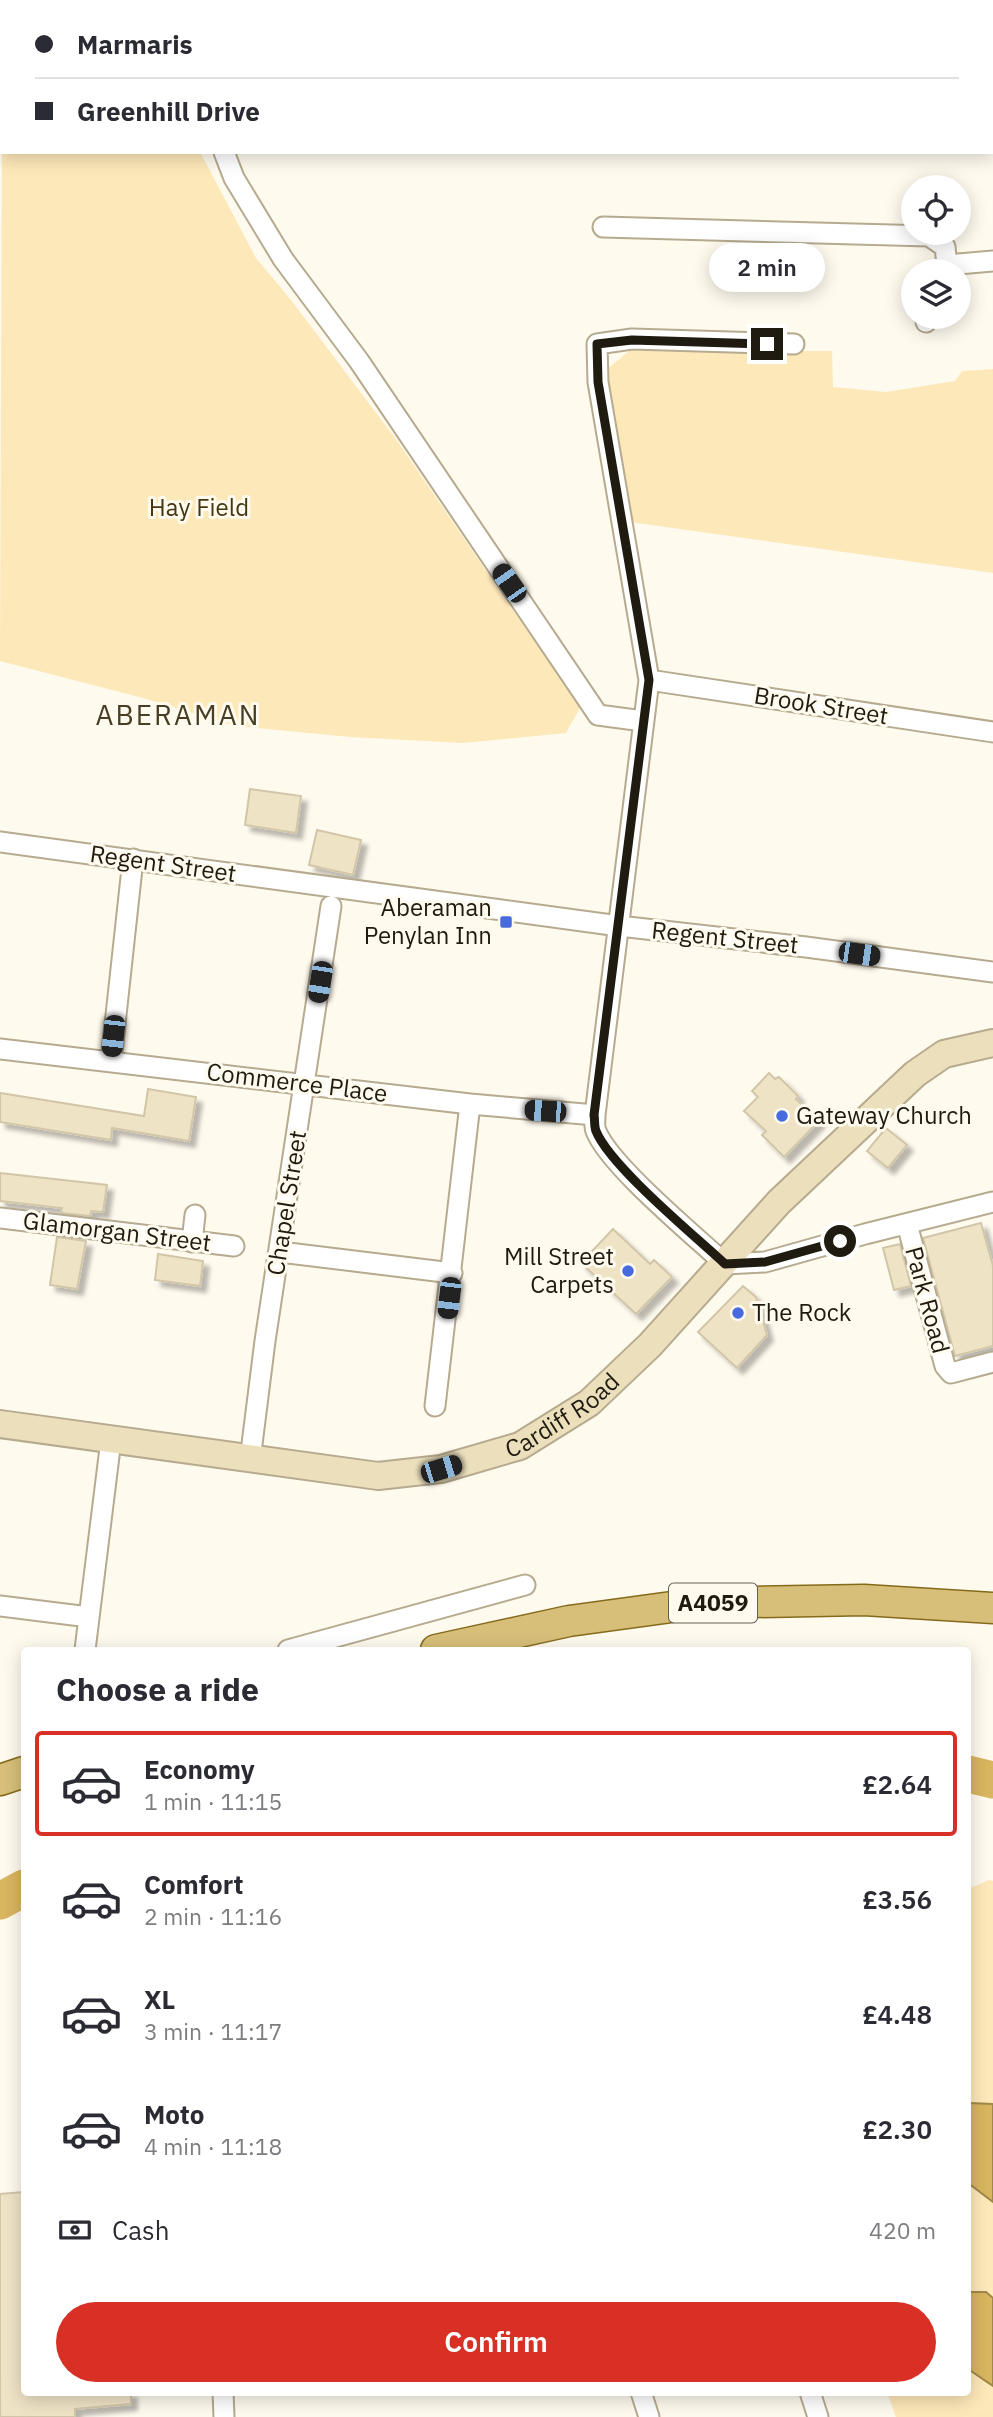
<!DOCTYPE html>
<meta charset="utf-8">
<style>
:root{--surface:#fff;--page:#f7f7f7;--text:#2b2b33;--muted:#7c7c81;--line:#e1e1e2;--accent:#d93025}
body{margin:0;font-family:"IBM Plex Sans",sans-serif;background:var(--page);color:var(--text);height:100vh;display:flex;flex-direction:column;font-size:26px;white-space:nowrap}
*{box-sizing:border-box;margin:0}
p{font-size:23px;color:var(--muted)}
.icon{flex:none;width:38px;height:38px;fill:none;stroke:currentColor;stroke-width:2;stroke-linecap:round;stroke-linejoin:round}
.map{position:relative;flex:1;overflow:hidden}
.details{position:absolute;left:21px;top:1647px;width:950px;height:749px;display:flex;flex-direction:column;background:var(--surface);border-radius:7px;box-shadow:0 4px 18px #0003}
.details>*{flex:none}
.banner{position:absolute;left:0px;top:0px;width:994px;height:154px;box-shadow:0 4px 18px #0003;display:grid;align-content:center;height:154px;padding:0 35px;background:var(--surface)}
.fabs{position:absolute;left:901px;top:175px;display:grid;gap:14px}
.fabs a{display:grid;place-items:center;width:70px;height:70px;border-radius:50%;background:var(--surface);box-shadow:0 4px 18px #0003;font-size:35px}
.end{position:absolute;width:32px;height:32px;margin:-16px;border:9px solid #201b11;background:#fff;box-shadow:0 0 0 4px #fff}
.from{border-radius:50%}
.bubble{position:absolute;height:49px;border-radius:24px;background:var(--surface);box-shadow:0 4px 18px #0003;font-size:23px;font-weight:600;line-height:49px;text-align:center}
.car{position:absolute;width:21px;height:42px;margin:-21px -10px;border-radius:9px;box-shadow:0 0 5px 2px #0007;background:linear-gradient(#222 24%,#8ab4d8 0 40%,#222 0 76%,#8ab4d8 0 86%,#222 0)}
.banner b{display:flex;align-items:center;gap:24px;height:66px;font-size:26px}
.banner b+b{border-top:2px solid var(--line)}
.banner i{width:18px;height:18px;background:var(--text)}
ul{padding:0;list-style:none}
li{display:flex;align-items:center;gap:21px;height:105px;margin:0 14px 10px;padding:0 21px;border:4px solid transparent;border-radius:7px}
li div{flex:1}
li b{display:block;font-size:26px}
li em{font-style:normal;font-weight:600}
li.current{border-color:var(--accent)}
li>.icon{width:63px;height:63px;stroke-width:1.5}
h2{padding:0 35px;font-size:32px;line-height:84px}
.pay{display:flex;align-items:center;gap:18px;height:77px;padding:0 35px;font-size:26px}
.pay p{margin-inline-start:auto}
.button{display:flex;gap:14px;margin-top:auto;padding:14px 35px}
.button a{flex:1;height:80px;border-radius:42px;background:var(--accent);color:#fff;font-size:28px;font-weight:600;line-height:80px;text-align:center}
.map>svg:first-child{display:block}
.green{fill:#fde8b9}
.water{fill:#d8b55f;stroke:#a18748;stroke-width:2}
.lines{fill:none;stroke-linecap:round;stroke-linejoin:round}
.river{stroke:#d8b55f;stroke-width:37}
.building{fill:#efe3c6;stroke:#d2c6a9;stroke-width:2;filter:url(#shadow)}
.street-casing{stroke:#b6aa8f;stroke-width:23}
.secondary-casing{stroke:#b6aa8f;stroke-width:30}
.primary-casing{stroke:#866a1b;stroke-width:33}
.street{stroke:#fff;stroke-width:19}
.secondary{stroke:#ebdfbc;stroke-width:26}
.primary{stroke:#d7bf7a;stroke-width:30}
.route{stroke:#201b11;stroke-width:9}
.poi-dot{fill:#476bde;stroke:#fffaee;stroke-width:2.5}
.labels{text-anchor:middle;stroke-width:6;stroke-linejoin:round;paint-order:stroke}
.shield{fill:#fffaee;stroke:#635e53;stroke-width:2}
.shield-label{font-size:23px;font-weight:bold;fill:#201b11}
.park-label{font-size:24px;fill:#453711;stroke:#fffaee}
.street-label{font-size:24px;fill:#201b11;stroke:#fffaee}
.poi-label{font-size:24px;fill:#201b11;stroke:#fffaee;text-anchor:end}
.quarter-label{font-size:28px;letter-spacing:2px;fill:#483e26;stroke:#fffaee}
</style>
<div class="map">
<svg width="993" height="2417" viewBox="0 0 993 2417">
<defs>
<filter id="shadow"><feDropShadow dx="6" dy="6" stdDeviation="2" flood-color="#0004"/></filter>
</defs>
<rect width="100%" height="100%" fill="#fffaee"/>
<!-- green -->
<path class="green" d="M2,111V152H200L256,258L291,300L398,442L580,708L566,733L463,743L350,737L236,726L143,698L0,661Z
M629,351H832L833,387L886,392L955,381L962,371L993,369V573L630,522L606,370Z
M989,1880L993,1881V2417H896L887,2392H968V1889Z"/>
<!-- water -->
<path class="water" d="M970,2103L993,2104V2202L968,2183V2104Z
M968,2292H986L993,2298V2386L968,2369Z"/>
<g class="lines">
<!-- river -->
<path class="river" d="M968,1774L993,1780
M0,1901L24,1888"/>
</g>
<!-- building -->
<path class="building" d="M250,789L301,796L296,833L245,825Z
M317,830L361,840L353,875L309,865Z
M769,1073L775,1079L779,1077L798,1096L796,1099L819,1121L784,1157L762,1135L766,1131L744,1111L758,1097L752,1091Z
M148,1089L196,1097L189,1141L112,1128L111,1140L0,1122V1093L144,1116Z
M886,1128L907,1145L888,1168L867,1151Z
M0,1173L107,1185L103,1212L91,1211L90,1216L61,1213L62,1208L0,1201Z
M981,1223L993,1266V1346L955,1356L923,1238Z
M613,1229L650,1264L654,1260L672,1277L636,1314L581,1263Z
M57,1237L86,1241L77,1289L50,1285Z
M900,1244L911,1286L894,1290L883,1248Z
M158,1254L203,1261L200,1286L155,1280Z
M743,1286L756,1297L767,1335L737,1368L698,1332Z
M24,2192V2392H131V2404L75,2409V2417H0V2194Z"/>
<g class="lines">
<defs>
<path id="street" d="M0,89L2,85
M224,152L234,178L283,259L359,361L598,715L643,721
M603,227L929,236L945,247L947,265L993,261
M926,322L929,317
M794,344L632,339L597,344L598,382L649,680L595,1115C595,1120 594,1127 596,1131C609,1165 695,1236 725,1264L765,1262L865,1234L993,1202
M649,680L993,732
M0,842L619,926L806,947L993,972
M0,1049L470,1104L595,1115
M111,1061L133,859
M0,1218L234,1246
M907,1224L945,1366L951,1373L993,1362
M192,1242L195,1215
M280,1252L452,1273
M435,1406L470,1104
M250,1460L265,1341L331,906
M0,1606L89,1617
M85,1650L111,1440
M288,1650L525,1585
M223,2392L224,2417
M641,2392L649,2417
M810,2392L818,2417"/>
<g id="secondary">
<path id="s1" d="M0,1424L378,1476L441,1469L520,1446L589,1403L650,1345L779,1202L915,1074L944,1054L993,1043"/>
</g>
<path id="primary" d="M436,1650L569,1621L701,1603L864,1600L993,1608
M0,1780L24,1772"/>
</defs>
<!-- street casing -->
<use href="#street" class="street-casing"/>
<!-- secondary casing -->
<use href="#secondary" class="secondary-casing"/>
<!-- primary casing -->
<use href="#primary" class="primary-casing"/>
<!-- street -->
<use href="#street" class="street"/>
<!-- secondary -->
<use href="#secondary" class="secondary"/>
<!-- primary -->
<use href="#primary" class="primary"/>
</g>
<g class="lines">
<!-- route -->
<path class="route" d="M767,344L632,340L597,344L598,382L649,680L594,1115C595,1120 594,1126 596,1131C610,1166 695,1236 725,1264L765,1262L840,1241"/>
</g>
<!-- markers -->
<g class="poi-dot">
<rect x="499" y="915" width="14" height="14" rx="3.5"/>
<circle cx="782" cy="1116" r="7"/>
<circle cx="628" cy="1271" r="7"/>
<circle cx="738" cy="1313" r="7"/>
</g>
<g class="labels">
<!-- shield labels -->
<rect class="shield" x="669" y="1583.5" width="88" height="39" rx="5"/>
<g class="shield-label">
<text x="713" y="1611">A4059</text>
</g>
<!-- park labels -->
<g class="park-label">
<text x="199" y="516">Hay Field</text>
</g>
<!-- street labels -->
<g class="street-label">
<text transform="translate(821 706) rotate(9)" y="8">Brook Street</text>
<text transform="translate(163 864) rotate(8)" y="8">Regent Street</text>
<text transform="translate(725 938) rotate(6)" y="8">Regent Street</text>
<text transform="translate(297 1083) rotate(7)" y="8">Commerce Place</text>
<text transform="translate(287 1203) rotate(-81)" y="8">Chapel Street</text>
<text transform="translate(117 1232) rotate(7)" y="8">Glamorgan Street</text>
<text transform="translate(927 1300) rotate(75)" y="8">Park Road</text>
<text dy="8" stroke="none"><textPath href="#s1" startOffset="579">Cardiff Road</textPath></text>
</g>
<!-- poi labels -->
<g class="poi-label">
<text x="492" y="916">Aberaman<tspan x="492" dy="28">Penylan Inn</tspan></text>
<text x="796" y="1124" text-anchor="start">Gateway Church</text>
<text x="614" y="1265">Mill Street<tspan x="614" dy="28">Carpets</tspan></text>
<text x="752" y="1321" text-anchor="start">The Rock</text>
</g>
<!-- quarter labels -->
<g class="quarter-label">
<text x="178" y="725">ABERAMAN</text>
</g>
</g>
</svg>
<div class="fabs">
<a><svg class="icon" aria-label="locate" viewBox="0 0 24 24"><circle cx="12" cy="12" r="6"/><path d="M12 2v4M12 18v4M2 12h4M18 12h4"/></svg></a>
<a><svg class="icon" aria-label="layers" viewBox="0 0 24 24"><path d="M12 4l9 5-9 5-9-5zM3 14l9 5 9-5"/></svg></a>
</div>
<i class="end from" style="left:840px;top:1241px"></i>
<i class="end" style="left:767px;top:344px"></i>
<div class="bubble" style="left:709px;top:243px;width:116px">2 min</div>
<i class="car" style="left:509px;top:583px;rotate:325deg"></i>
<i class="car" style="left:859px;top:954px;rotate:98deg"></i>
<i class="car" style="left:320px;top:982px;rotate:189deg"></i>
<i class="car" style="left:113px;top:1036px;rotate:186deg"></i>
<i class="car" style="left:545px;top:1111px;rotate:274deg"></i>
<i class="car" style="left:449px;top:1298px;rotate:187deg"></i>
<i class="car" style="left:441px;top:1469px;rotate:73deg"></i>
<div class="banner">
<b><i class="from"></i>Marmaris</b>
<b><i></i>Greenhill Drive</b>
</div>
<section class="details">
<h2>Choose a ride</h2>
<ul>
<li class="current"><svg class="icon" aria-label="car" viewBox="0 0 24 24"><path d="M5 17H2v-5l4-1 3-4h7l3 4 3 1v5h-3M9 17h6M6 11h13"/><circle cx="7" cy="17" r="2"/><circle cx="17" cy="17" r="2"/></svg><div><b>Economy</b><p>1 min · 11:15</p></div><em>£2.64</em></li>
<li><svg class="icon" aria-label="car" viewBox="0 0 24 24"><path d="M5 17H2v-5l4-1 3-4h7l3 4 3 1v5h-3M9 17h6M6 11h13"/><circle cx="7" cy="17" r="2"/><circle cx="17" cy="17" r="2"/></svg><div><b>Comfort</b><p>2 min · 11:16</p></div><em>£3.56</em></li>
<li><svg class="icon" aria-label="car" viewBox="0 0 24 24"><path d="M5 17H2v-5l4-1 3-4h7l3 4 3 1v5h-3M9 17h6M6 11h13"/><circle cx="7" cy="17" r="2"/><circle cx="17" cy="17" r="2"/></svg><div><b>XL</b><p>3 min · 11:17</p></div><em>£4.48</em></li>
<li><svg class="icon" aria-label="car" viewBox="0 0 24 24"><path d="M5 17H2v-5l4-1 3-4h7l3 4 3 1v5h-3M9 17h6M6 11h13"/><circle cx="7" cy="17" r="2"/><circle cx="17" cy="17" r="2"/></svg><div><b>Moto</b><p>4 min · 11:18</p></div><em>£2.30</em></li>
</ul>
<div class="pay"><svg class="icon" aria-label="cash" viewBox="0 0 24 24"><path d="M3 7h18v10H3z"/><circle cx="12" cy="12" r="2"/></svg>Cash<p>420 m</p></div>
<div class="button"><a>Confirm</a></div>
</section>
</div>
